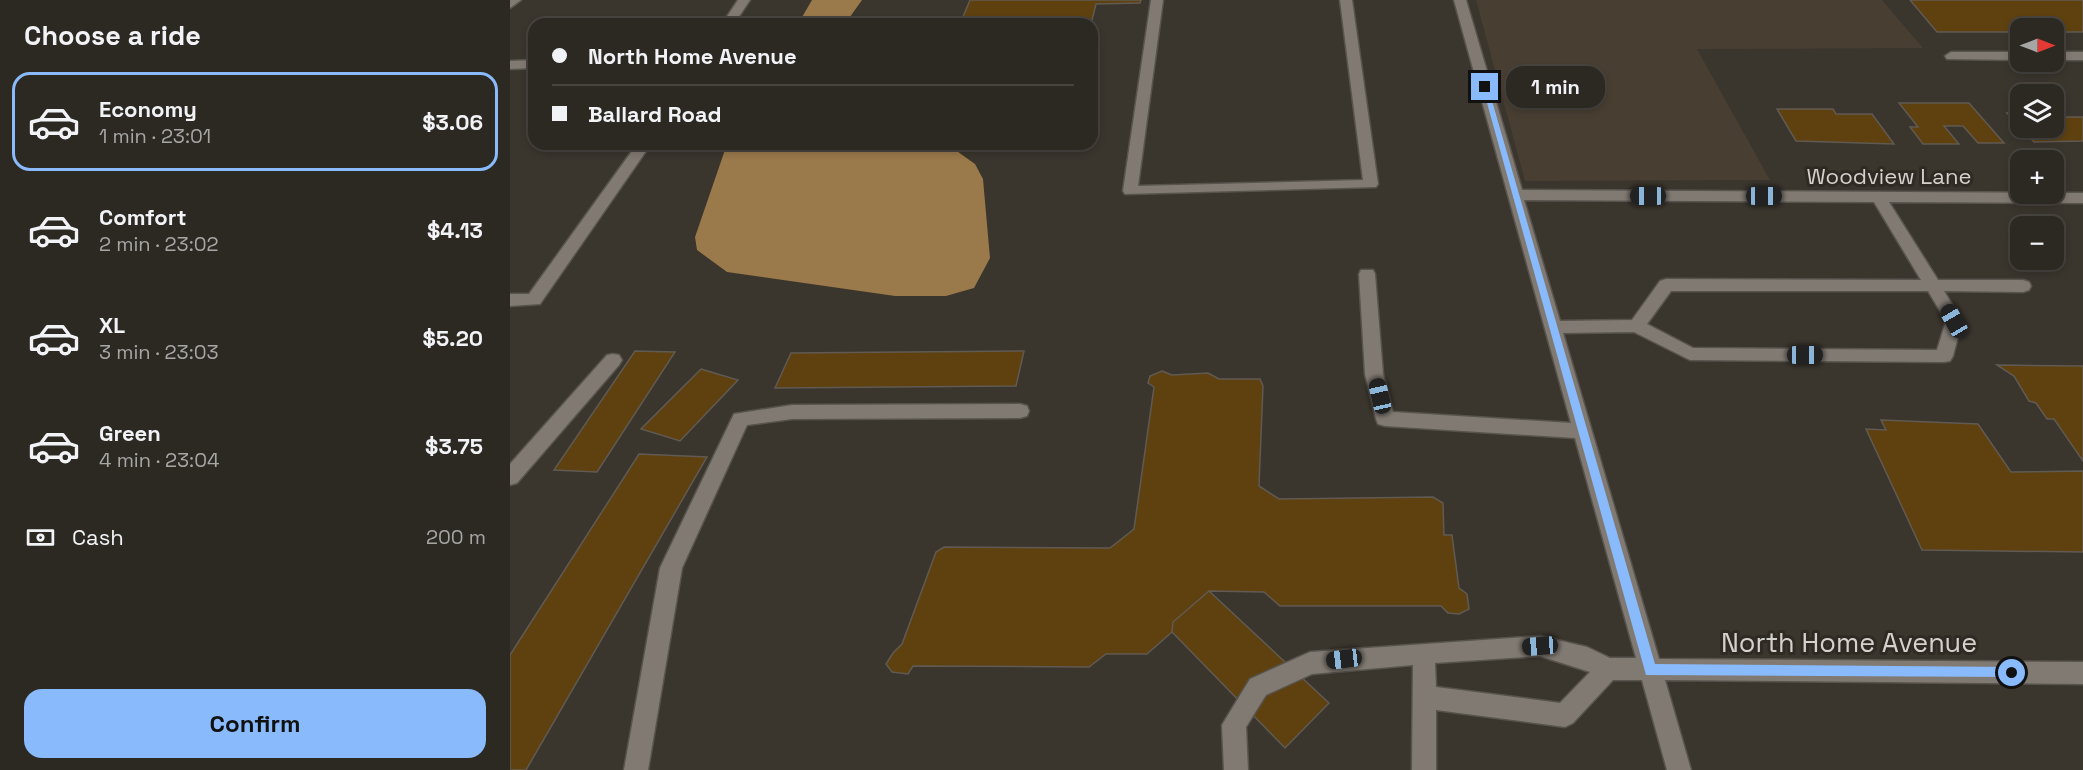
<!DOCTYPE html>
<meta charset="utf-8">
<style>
:root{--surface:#2c2822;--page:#38342f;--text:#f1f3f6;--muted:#a6a6a5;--line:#484440;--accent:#88bafc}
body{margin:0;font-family:"Space Grotesk",sans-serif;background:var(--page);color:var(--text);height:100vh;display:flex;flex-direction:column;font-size:22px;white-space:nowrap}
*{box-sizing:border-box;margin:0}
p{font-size:20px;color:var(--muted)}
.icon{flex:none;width:33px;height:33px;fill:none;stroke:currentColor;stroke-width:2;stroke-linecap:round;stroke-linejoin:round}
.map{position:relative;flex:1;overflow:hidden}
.details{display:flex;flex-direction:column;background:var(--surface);width:510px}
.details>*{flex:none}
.banner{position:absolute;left:18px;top:18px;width:570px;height:132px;border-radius:18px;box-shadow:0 3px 9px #0003,0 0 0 2px var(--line);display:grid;align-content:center;height:132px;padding:0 24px;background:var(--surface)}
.needle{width:39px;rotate:90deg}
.controls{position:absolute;left:1500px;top:18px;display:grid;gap:12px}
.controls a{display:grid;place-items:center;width:54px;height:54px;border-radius:12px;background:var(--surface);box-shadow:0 3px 9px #0003,0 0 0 2px var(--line);font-size:30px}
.end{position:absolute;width:27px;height:27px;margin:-14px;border:8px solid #88bafc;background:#111;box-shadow:0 0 0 3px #111}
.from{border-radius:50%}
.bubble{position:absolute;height:42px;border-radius:18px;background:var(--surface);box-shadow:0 3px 9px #0003,0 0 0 2px var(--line);font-size:20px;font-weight:700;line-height:42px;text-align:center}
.car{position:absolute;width:18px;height:36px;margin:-18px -9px;border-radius:8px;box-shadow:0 0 4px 2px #0007;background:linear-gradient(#222 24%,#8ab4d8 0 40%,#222 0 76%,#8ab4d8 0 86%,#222 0)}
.banner b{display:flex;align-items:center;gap:21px;height:57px;font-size:22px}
.banner b+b{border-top:2px solid var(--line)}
.banner i{width:15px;height:15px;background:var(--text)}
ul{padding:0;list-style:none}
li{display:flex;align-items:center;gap:18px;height:99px;margin:0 12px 9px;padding:0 12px;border:3px solid transparent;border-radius:18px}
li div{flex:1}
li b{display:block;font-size:22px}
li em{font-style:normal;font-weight:700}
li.active{border-color:var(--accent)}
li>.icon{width:54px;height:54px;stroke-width:1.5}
h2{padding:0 24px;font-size:27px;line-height:72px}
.pay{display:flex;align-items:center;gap:15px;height:66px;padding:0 24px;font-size:22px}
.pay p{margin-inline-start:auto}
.action{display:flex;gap:12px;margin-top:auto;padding:12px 24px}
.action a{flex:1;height:69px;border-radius:18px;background:var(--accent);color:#111;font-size:24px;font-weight:700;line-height:69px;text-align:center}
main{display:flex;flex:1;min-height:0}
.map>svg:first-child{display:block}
.built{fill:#483e32}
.water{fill:#9a794b}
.building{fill:#5f4110;stroke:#605a53;stroke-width:1.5}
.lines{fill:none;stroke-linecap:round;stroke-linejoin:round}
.minor-casing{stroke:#57534d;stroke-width:3}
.minor{fill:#807a72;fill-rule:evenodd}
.route{fill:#88bafc}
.labels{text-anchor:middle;stroke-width:6;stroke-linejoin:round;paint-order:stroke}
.street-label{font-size:22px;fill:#d5d2cd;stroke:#302a24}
.near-street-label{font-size:27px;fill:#d5d2cd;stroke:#302a24}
</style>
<main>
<section class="details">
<h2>Choose a ride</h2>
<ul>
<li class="active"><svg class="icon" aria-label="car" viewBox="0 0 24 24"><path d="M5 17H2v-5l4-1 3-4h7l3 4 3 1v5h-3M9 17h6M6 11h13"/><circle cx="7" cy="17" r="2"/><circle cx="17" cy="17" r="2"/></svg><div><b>Economy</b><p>1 min · 23:01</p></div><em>$3.06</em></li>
<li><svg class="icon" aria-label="car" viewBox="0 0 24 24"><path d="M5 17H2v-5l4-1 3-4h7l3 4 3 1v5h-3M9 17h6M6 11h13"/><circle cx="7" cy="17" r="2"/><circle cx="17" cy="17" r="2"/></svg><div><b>Comfort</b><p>2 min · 23:02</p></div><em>$4.13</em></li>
<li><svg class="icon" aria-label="car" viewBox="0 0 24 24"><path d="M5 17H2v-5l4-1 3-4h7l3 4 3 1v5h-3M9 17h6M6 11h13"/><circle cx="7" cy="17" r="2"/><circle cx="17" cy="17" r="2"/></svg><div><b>XL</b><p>3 min · 23:03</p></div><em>$5.20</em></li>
<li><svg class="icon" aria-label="car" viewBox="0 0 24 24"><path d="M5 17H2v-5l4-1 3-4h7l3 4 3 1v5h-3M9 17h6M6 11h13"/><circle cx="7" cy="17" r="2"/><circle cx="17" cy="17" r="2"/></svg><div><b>Green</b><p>4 min · 23:04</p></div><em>$3.75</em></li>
</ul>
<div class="pay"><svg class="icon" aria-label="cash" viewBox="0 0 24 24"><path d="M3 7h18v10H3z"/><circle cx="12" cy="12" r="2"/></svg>Cash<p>200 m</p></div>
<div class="action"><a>Confirm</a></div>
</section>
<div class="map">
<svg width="1573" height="770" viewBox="0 0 1573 770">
<rect width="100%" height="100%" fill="#3a352d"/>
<!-- built -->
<path class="built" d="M966,0H1372L1413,48L1187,49L1260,180L1015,181Z"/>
<!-- water -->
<path class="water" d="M302,0H352L335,24H288Z
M217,144H437L465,164L473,179L480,258L464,288L436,296H385L217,272L187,250L185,237Z"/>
<!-- building -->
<path class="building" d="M460,0H631L630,3L586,4L581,24H450Z
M1400,0H1573V32H1544V28H1510V32H1427Z
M1389,103H1459L1494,143H1468L1453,126H1434L1449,144H1413L1400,127H1408Z
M1267,109H1323L1326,114H1362L1384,144L1286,141Z
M1497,113H1510V127Z
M1544,117H1573V141L1524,142L1511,128H1544Z
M125,351L165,352L87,472L44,470Z
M514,351L506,386L265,388L281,353Z
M1487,365L1573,366V461L1544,419H1537L1526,403L1519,401L1504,376Z
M191,369L228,380L170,441L131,429Z
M652,371L662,375L698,373L709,379H750L753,386L749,486L769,499L923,497L933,503L934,535H942L949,588L957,594L959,609L949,614L938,613L931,606H770L754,592L699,591L663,622L662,632L637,654H596L579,667L403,666L398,674L382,672L376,664L383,653L392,644L426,552L434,547L600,548L624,529L644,387L638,383L640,376Z
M1371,420L1468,424L1501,472L1573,471V552L1412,550L1356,429L1376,430Z
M129,454L197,457L16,770H0V655Z
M699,591L819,703L775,748L662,632L663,622Z"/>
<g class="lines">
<defs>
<path id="minor" d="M0,0H11L0,8Z
M228,0H240L224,24H212Z
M641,0H653L628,186L853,180L830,0H842L868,184L866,187L615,194L613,191Z
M944,0H956L1012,190L1573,193V203L1379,202L1428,280H1513L1519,282L1521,286L1519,290L1513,292L1434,291L1452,321L1443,356L1440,361L1434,362L1180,360L1124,332L1053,333L1149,659L1573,662V684L1155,680L1181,770H1157L1132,680H1103L1063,723L1055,727L926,710V770H902L903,665L802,674L756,695L736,727L738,770H714L712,725L740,679L800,652L1030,636L1077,647L1100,658H1126L1065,438L875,426L868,424L866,419L855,374L849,274L851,270H863L865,274L873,374L883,412L1061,423ZM1014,200L1364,202L1411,280L1156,279L1150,281L1122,320L1050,321ZM1161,291H1418L1436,321L1427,350L1183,348L1137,324ZM1030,656L1080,672L1050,703L926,687L925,663Z
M1441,52H1510V60L1437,59L1435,56Z
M1544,52H1573V60H1544Z
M24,60V68L0,69V61Z
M127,144H141L30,304L0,306V294H19Z
M103,354L109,355L112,360L109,365L7,483L0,485V464L97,355Z
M510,404L517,406L519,411L517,416L510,418L282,419L237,425L172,568L138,770H114L150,568L224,414L282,405Z"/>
</defs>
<!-- minor casing -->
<use href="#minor" class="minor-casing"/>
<!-- minor -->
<use href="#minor" class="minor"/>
</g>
<!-- route -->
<path class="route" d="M972,85L978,87L1145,664L1502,667L1506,669L1508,673L1506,677L1136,675Z"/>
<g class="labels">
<!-- street labels -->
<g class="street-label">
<text x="1379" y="184">Woodview Lane</text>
</g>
<!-- near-street labels -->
<g class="near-street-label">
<text x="1339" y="652">North Home Avenue</text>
</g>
</g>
</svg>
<div class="controls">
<a><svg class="needle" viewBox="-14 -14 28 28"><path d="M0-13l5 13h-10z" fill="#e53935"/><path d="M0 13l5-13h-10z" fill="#a6a6a5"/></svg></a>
<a><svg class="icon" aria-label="layers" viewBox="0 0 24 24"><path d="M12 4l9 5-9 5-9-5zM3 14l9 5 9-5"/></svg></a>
<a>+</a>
<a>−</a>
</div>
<i class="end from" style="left:1502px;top:673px"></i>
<i class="end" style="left:975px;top:87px"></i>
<div class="bubble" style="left:996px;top:66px;width:99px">1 min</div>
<i class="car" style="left:1138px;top:196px;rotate:270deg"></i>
<i class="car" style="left:1254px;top:196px;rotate:90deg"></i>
<i class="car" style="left:1444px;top:321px;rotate:330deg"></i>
<i class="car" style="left:1295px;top:355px;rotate:90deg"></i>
<i class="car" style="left:870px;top:396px;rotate:347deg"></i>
<i class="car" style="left:1030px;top:646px;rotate:266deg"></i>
<i class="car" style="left:834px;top:659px;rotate:263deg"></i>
<div class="banner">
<b><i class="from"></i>North Home Avenue</b>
<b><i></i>Ballard Road</b>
</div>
</div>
</main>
